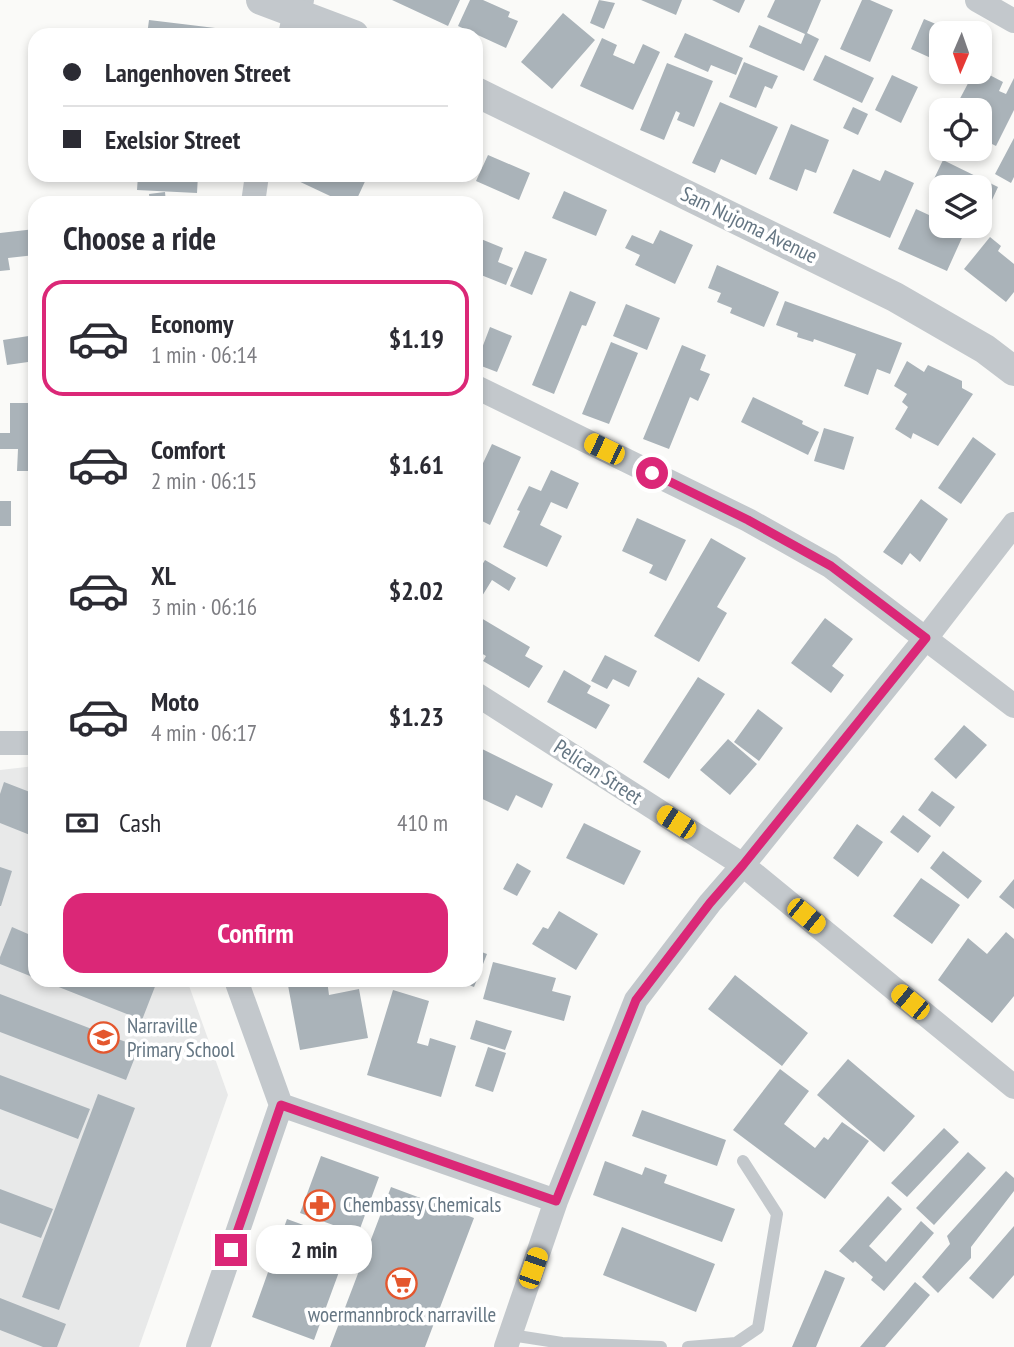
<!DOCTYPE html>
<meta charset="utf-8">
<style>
:root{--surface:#fff;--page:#f2f2f3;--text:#2b2b33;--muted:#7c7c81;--line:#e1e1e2;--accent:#db2777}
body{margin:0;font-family:"PT Sans Narrow",sans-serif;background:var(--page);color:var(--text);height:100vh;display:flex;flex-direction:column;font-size:26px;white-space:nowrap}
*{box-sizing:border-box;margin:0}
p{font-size:23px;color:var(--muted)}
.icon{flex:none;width:38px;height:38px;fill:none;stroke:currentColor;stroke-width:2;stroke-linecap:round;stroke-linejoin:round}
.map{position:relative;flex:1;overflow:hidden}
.sheet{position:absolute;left:28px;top:196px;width:455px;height:791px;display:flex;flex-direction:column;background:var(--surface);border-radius:21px;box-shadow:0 4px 10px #0003}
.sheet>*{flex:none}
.top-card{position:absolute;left:28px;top:28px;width:455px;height:154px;border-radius:21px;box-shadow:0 4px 10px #0003;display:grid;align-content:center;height:154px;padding:0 35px;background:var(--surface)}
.needle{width:46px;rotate:182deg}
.fabs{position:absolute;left:929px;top:21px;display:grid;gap:14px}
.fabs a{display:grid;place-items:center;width:63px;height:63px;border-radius:14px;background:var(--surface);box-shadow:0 4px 10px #0003;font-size:35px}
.end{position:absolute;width:32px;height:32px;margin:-16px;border:9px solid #db2777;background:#fff;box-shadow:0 0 0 4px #fff}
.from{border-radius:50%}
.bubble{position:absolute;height:49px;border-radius:21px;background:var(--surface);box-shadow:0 4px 10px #0003;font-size:23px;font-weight:700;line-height:49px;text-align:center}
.car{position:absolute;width:21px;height:42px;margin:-21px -10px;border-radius:9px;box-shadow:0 0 5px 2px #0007;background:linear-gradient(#f5c518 24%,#345 0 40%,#f5c518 0 76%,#345 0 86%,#f5c518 0)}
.top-card b{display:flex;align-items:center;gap:24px;height:66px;font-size:26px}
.top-card b+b{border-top:2px solid var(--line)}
.top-card i{width:18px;height:18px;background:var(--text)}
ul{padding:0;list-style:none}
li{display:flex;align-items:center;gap:21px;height:116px;margin:0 14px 10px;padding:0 21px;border:4px solid transparent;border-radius:21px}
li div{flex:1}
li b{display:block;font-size:26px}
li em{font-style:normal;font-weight:700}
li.selected{border-color:var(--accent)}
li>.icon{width:63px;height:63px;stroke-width:1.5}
h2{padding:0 35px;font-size:32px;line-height:84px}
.pay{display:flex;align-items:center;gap:18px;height:77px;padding:0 35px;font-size:26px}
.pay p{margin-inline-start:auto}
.cta{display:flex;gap:14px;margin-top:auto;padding:14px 35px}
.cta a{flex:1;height:80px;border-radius:21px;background:var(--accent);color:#fff;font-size:28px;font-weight:700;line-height:80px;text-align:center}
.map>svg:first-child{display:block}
.built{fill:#e8e9e9}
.building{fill:#aab3b9}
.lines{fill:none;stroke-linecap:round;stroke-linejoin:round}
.service{stroke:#c3c8cc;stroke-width:12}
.minor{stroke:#c3c8cc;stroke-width:24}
.tertiary{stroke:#c3c8cc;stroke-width:30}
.route{stroke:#db2777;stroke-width:9}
.labels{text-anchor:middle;stroke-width:7;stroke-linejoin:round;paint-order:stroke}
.street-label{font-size:21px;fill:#657683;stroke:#fff}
.poi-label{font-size:21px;fill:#657683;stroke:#fff;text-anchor:start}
</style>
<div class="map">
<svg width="1014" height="1347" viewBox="0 0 1014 1347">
<rect width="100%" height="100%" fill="#fafaf8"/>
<!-- built -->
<path class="built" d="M35,766V980H187L228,1095L139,1347H0V770Z"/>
<!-- building -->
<path class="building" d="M392,0H460L448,26Z
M470,0H483L510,12L508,17L518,21L506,48L458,26Z
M599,0L615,3L604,29L590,23Z
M641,0H682L676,15Z
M712,0H745L739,13Z
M775,0H821L807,33L819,39L804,71L749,47L759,25L801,44L805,34L767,17Z
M862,0H870L893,10L870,62L840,49Z
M563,13L595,40L552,89L521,62Z
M924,19L957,33H942V63L911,49Z
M149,20L240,31V35H147Z
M685,33L743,58L736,75L711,65L708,72L674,57Z
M602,38L617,45L613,55L634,64L643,44L660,52L633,110L580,86Z
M825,55L874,78L862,103L813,80Z
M744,62L778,76L772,89L765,86L756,108L729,97Z
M667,63L713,81L694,127L677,120L680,113L676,111L664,140L640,130Z
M980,70L1003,82L999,91L1006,94L1014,78V110L996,146L984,140L987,134L980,131V110L955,108L974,72Z
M892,75L918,87L901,123L875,110Z
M720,102L778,127L756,175L721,159L715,173L692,163Z
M853,107L868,114L858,135L843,128Z
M791,124L829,140L816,173L805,169L797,191L769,179Z
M1014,138V177L1011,183L995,174Z
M488,155L530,173L519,200L476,181Z
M943,160L998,187L992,200L980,194V187H942L932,183Z
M853,169L880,181L885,170L914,183L890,238L833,213Z
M138,175H198L197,193L137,190Z
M296,175H368L355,203H345L294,179Z
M564,191L607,210L596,236L552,218Z
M165,192L166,203H150L149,194Z
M916,209L942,221V226H953L965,231L947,271L898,249Z
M35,229V255L8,258L10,270L0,271V233Z
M660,230L693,245L675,284L635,265L640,255L625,248L632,235L653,244Z
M476,237L503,248L498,262L513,268L506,285L476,273Z
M990,237L1001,246L998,251L1014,264V292L1006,302L964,269Z
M525,251L547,259L532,295L510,286Z
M717,265L779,292L764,327L730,313L732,308L717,302L721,293L708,288Z
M570,291L596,302L586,326L582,325L554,394L532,385Z
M785,301L902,343L890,374L877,369L868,395L844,386L856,354L814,339L813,342L797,337L798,333L776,325Z
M626,304L660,318L647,350L613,336Z
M490,327L512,336L497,372L476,364Z
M35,335V361L7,365L3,340Z
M611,342L638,353L609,424L582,414Z
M682,345L706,355L700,370L710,374L698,401L690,397L669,449L643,439Z
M907,361L924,372L928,365L962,381V388L973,394L938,446L913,433L911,439L895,429L908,407L902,402L907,394L894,386Z
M753,397L803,421L802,424L819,432L808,455L741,422Z
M10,403H35V471H17L18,449H0V433H10Z
M824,428L854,437L844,470L814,461Z
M973,437L996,454L961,504L938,488Z
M492,444L521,457L490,525L476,518V478Z
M551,470L579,483L567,509L551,502L540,525L562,536L547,567L503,547L520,511L517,510L529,486L541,491Z
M921,499L948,519L920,562L910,553L902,565L883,552Z
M0,501H11V526H0Z
M637,518L686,540L666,581L649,573L653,565L622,551Z
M711,538L746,558L717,607L727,613L699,662L654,636Z
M485,560L516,578L509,591L492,580L479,601L476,599V575Z
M476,615L530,647L525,656L543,666L529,688L483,661L486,656L476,650Z
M825,618L853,639L832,666L844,675L831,693L791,663Z
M605,655L637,671L629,687L613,679L607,689L591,681Z
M564,670L591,686L587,693L610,705L596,729L547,702Z
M698,677L725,694L669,779L643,762Z
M758,709L783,728L759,761L734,742Z
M964,725L987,745L956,779L934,759Z
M728,739L757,764L730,795L700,770Z
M476,746L553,784L542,808L516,795L508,811L476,796Z
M4,782L35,794V837L0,823V794Z
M932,791L955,807L940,827L918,810Z
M903,815L931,836L918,853L890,832Z
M584,823L641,851L624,885L566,858Z
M857,824L883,842L858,877L833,858Z
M943,851L982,881L968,899L930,868Z
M517,863L531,871L517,896L503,889Z
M0,867L12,871L1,906H0Z
M921,878L960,905L932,944L893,916Z
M1014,879V909L999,897Z
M559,911L598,934L576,970L532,944L543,927L548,929Z
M12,927L35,937V978L0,964V957Z
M1006,932L1014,939V996L992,1023L938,980L968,938L987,954Z
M476,950L487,954L474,987L456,980H476Z
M493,962L556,978L552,991L571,996L564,1021L483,999Z
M735,975L808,1033L782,1066L708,1009Z
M41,980H146L156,984L142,1020Z
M287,980H327L329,995L359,989L368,1038L300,1050Z
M393,990L429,1001L417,1043L428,1046L430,1038L456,1046L441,1097L367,1075Z
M0,994L139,1047L126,1080L0,1032Z
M476,1020L512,1031L505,1050L470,1039Z
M488,1047L506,1053L493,1092L475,1086Z
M848,1059L915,1116L884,1152L817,1095Z
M780,1069L809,1091L784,1124L815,1148L824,1137L828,1140L842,1122L869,1141L825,1199L733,1130Z
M0,1075L90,1109L78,1139L0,1109Z
M98,1094L135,1108L59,1310L22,1297Z
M642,1110L726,1140L717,1166L632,1136Z
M944,1128L959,1142L907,1197L891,1183Z
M968,1152L986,1168L934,1225L916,1208Z
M321,1156L379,1177L358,1234L300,1213Z
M605,1161L642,1175L645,1167L667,1175L664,1183L735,1209L722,1242L593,1195Z
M1006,1171L1014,1178V1191L971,1247V1258L938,1293L922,1277L950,1244L947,1236Z
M391,1187L474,1218L425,1347H330Z
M0,1189L53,1209L41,1238L0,1223Z
M888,1196L902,1209L869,1246L886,1262L921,1221L934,1233L884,1291L871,1280L873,1277L855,1261L853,1263L839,1251Z
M287,1219L350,1242L314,1340L252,1317Z
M1014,1226V1275L993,1299L969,1278Z
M622,1227L715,1264L696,1312L603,1275Z
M825,1270L845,1278L816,1347H792Z
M915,1282L930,1295L885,1347H860Z
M0,1298L66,1324L57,1347H43L0,1330Z"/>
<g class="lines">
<!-- service -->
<path class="service" d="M511,1335L562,1343L661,1347
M688,1347L736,1343L758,1328L777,1214L743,1161"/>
<!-- minor -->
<path class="minor" d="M977,0L1014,21
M290,35L295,12L302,0
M253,203L257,175
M476,387L748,520L830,566L1014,706
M476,694L743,865L1014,1087
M0,743H35
M236,980L281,1105
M281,1105L556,1201
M198,1347L281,1105
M506,1347L556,1201L636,1000L710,903L743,865L926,638L1014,524"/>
<!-- tertiary -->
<path class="tertiary" d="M261,0L354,35
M476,92L895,297L985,349L1014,371"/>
</g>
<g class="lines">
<!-- route -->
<path class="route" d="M231,1250L281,1105L556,1201L636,1000L710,903L743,865L926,638L831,566L748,520L652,473"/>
</g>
<!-- icons -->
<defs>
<symbol id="school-ring" viewBox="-11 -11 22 22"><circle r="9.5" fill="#fff" stroke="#e4572e" stroke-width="1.5"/><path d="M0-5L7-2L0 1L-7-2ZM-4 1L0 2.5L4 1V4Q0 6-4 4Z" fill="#e4572e"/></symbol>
<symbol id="pharmacy-ring" viewBox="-11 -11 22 22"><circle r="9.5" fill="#fff" stroke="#e4572e" stroke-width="1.5"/><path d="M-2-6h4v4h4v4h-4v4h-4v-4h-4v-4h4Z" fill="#e4572e"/></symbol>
<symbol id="supermarket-ring" viewBox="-11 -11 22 22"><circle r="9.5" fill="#fff" stroke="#e4572e" stroke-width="1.5"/><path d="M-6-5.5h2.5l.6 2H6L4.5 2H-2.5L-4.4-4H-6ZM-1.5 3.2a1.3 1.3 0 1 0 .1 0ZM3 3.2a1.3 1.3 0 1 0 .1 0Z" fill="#e4572e"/></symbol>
</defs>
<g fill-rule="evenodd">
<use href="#school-ring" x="86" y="1020" width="35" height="35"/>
<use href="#pharmacy-ring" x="302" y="1188" width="35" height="35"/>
<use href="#supermarket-ring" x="384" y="1266" width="35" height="35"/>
</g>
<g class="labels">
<!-- street labels -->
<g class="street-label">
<text transform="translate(749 225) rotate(26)" y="7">Sam Nujoma Avenue</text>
<text transform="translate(598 772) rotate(33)" y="7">Pelican Street</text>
</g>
<!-- poi labels -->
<g class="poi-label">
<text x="127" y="1033">Narraville<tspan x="127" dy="24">Primary School</tspan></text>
<text x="343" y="1212">Chembassy Chemicals</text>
<text x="402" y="1322" text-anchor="middle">woermannbrock narraville</text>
</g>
</g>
</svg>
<div class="fabs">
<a><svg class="needle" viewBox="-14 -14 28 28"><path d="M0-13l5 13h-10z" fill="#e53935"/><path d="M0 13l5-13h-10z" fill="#7c7c81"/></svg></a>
<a><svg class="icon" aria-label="locate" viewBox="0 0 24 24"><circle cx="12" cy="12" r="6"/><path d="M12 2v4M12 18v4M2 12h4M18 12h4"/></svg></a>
<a><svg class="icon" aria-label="layers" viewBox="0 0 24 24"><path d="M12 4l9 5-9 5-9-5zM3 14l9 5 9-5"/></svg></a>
</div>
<i class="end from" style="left:652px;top:473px"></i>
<i class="end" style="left:231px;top:1250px"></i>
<div class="bubble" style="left:256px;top:1225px;width:116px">2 min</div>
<i class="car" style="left:604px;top:449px;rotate:296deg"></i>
<i class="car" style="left:676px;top:822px;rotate:303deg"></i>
<i class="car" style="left:806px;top:916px;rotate:129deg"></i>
<i class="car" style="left:910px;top:1002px;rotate:309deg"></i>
<i class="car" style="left:533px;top:1268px;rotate:19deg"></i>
<div class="top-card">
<b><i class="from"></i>Langenhoven Street</b>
<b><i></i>Exelsior Street</b>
</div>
<section class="sheet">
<h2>Choose a ride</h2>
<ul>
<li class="selected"><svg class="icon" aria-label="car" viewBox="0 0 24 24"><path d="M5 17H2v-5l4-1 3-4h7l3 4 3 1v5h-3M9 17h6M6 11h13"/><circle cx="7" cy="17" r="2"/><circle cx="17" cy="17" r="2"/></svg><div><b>Economy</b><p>1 min · 06:14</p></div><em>$1.19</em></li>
<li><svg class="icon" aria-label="car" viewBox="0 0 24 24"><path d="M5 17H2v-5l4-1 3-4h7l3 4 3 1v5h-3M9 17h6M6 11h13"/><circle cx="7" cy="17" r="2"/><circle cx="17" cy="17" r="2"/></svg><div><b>Comfort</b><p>2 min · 06:15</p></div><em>$1.61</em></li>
<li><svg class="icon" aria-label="car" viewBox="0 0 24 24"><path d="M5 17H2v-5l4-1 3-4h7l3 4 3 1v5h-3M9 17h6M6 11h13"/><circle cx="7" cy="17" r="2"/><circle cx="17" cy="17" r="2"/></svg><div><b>XL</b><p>3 min · 06:16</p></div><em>$2.02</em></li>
<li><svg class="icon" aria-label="car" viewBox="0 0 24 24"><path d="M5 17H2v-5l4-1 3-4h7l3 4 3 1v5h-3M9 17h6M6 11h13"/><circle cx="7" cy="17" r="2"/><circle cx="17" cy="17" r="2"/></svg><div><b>Moto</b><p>4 min · 06:17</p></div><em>$1.23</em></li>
</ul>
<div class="pay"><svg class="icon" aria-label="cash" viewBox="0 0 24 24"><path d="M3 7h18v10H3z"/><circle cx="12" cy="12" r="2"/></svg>Cash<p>410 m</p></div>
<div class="cta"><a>Confirm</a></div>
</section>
</div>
